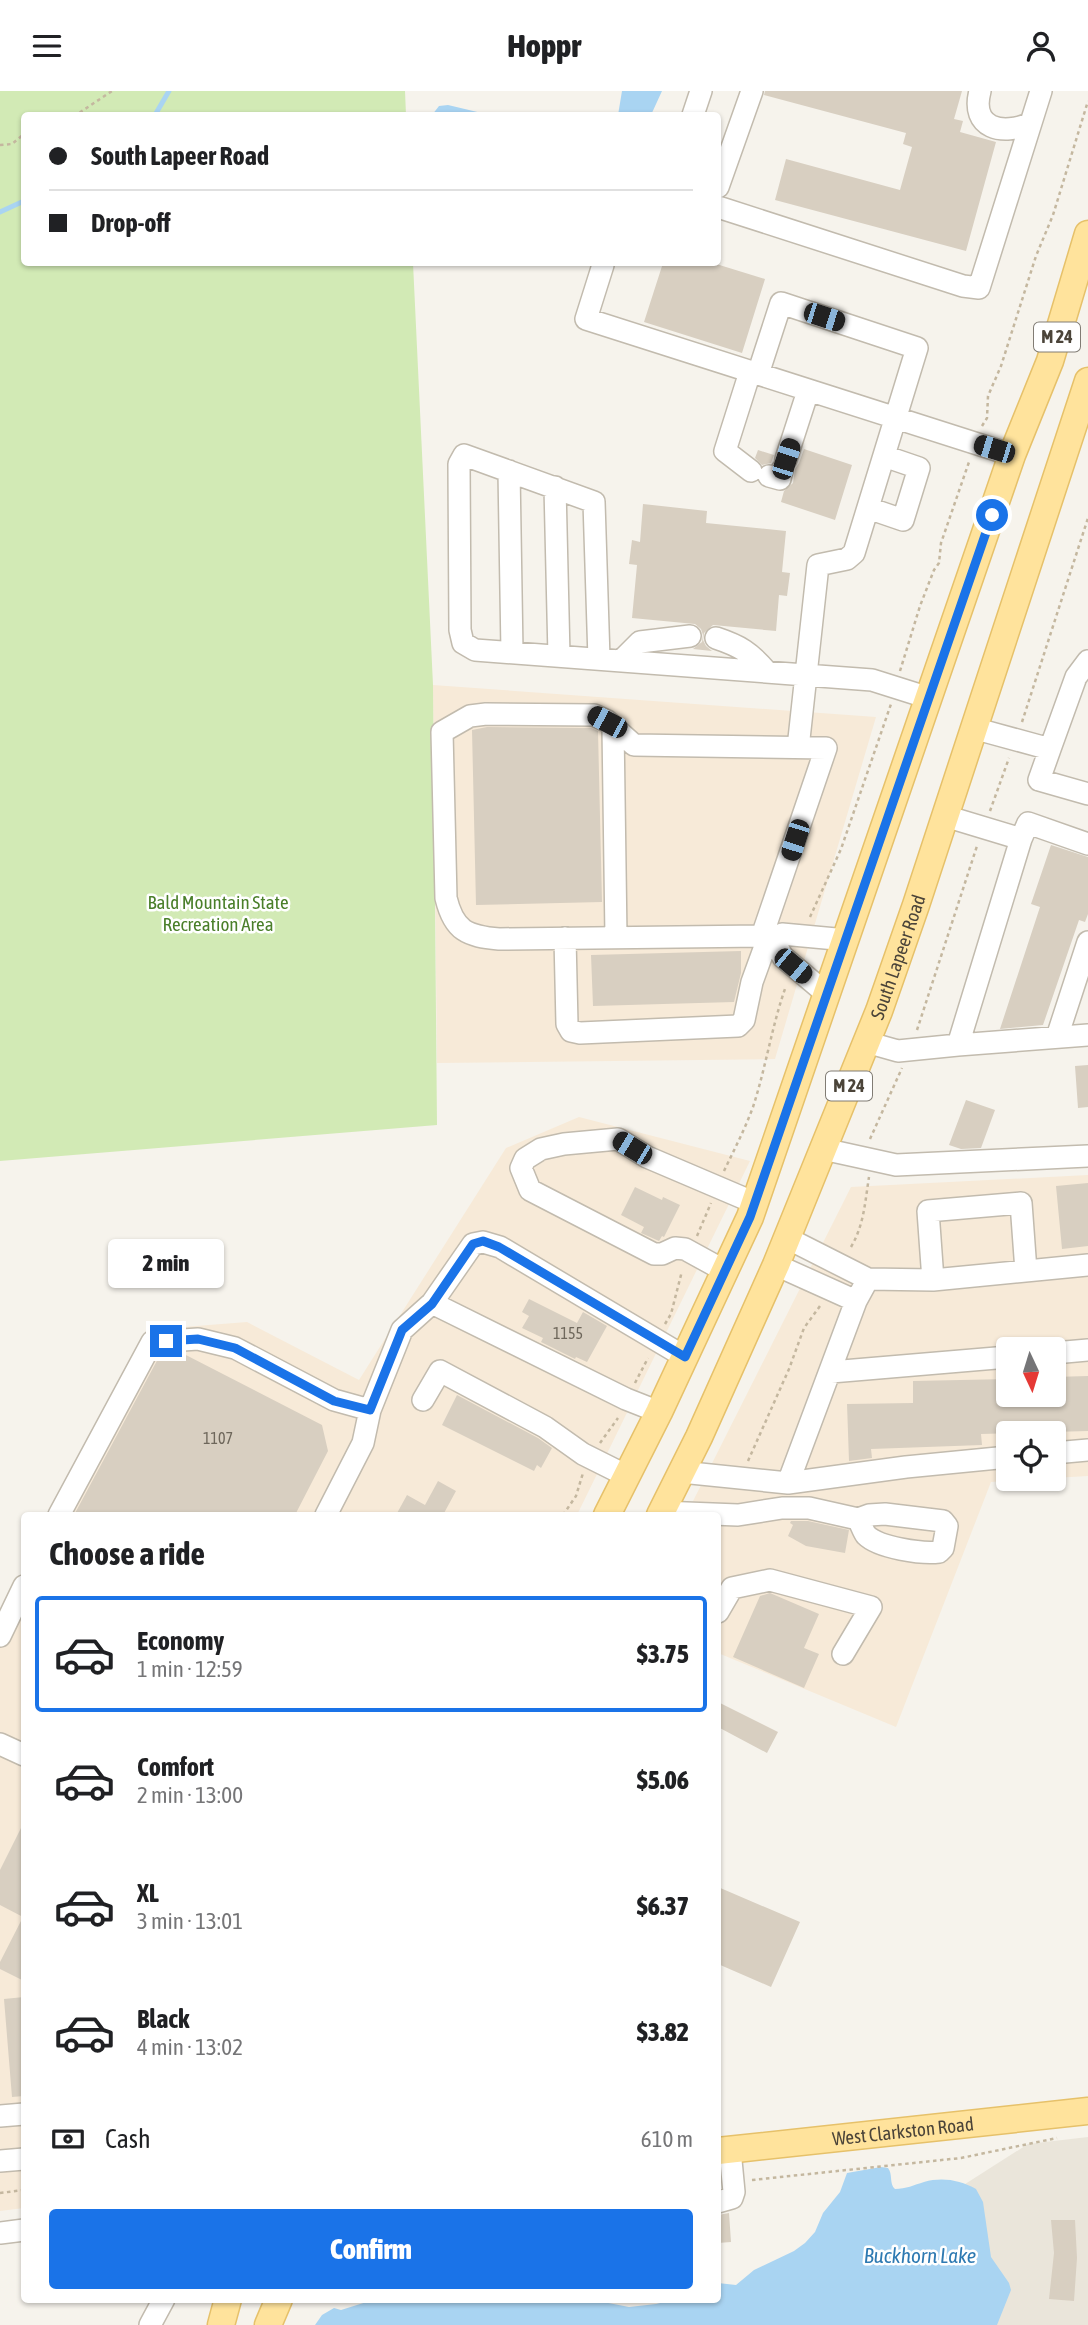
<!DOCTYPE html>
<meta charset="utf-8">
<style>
:root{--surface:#fff;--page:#f6f6f6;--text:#202124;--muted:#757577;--line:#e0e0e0;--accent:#1a73e8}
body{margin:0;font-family:"Asap Condensed",sans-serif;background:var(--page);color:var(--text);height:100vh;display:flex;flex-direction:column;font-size:26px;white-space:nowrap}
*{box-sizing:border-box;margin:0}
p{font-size:23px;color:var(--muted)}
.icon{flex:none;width:38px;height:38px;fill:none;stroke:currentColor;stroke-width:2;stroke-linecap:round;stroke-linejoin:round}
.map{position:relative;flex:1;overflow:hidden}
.sheet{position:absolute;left:21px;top:1421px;width:700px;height:791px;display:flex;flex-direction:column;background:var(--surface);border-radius:7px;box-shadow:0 2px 5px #0004}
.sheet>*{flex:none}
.hud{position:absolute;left:21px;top:21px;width:700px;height:154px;border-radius:7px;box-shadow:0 2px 5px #0004;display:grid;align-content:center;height:154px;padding:0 28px;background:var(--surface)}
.needle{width:46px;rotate:176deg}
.tools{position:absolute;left:996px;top:1246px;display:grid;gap:14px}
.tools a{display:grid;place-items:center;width:70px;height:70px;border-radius:7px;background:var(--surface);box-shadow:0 2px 5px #0004;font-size:35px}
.end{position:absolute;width:32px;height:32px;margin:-16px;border:9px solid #1a73e8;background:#fff;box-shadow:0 0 0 4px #fff}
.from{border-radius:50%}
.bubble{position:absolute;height:49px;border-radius:7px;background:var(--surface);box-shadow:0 2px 5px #0004;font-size:23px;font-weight:800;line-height:49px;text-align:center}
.car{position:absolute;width:21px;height:42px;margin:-21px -10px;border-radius:9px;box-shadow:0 0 5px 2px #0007;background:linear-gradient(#222 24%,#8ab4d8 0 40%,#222 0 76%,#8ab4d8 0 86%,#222 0)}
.hud b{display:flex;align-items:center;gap:24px;height:66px;font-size:26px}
.hud b+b{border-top:2px solid var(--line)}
.hud i{width:18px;height:18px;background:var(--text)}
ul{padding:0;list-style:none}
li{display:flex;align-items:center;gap:21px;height:116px;margin:0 14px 10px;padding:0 14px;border:4px solid transparent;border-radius:7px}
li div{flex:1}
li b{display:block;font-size:26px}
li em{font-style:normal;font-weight:800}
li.on{border-color:var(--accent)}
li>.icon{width:63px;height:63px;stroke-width:1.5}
h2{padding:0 28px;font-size:32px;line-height:84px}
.pay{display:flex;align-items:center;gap:18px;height:77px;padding:0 28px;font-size:26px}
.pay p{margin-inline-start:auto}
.primary-button{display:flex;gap:14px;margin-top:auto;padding:14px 28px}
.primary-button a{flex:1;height:80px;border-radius:7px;background:var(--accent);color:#fff;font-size:28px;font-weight:800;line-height:80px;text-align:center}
header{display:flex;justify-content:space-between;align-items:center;height:91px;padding:0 28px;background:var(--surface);font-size:32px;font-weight:800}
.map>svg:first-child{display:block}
.residential{fill:#eae5da}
.commercial{fill:#f7ead8;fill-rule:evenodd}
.green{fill:#d2eab5}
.water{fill:#a9d4f2}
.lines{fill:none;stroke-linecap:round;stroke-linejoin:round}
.stream{stroke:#a9d4f2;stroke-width:5}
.building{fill:#d8cfc1}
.minor-casing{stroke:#c2bbae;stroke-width:24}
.major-casing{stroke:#e6c16a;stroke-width:29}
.path{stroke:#c4b79f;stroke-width:2.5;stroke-dasharray:3.5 3.5;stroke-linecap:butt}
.minor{stroke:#fff;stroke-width:21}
.major{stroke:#ffe39c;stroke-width:26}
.route{stroke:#1a73e8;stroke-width:9}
.labels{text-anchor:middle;stroke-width:5;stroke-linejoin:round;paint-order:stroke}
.number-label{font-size:16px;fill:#6e675b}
.shield{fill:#fff;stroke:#817c74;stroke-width:2}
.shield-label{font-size:18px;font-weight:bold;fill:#4b4439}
.park-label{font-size:19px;fill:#4a7f2a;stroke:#fff}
.street-label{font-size:19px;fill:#4b4439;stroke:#fff}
.water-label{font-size:21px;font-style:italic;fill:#2e7ab2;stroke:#fff}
</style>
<header><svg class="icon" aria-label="menu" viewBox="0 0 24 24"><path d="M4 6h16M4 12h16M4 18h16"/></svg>Hoppr<svg class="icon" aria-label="person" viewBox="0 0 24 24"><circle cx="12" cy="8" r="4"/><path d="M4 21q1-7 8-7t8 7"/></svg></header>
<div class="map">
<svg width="1088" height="2234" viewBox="0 0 1088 2234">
<rect width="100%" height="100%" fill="#f6f3ec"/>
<!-- residential -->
<path class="residential" d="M1088,2046V2234H816L926,2118L1028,2053Z"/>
<!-- commercial -->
<path class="commercial" d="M433,594L876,626L775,968L437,972Z
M579,1026L750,1070L577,1424H59L158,1238L247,1231L359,1289L506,1057Z
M1088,1084V1385L1054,1387V1342H1008V1388H1038L991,1391L896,1636L718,1562V1424H686L851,1096ZM1008,1258H1054V1304H1008Z
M24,1490V2117L0,2120V1536Z"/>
<!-- green -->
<path class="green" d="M0,0H405L406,24H24V172H413L433,594L437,1034L0,1070Z"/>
<!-- water -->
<path class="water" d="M622,0H662L651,24H618Z
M448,14L490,24H432L439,15Z
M881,2076L888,2077C893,2083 889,2093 895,2098C906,2098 914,2094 924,2091C942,2086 960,2089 976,2098L983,2111L991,2166L1009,2192L1011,2199L997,2234H315L322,2224L334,2217L341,2219L376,2208H588L629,2216L656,2213L673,2209L718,2208V2192L736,2194L754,2179L794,2160L805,2152L815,2141L823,2122L840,2101L847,2082Z"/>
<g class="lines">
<!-- stream -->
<path class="stream" d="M155,24L169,0
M0,121L24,110"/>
</g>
<!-- building -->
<path class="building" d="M765,0H962L954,28L963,30L960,41L996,51L966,160L775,109L786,68L900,99L912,56L903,53L906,42L764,4Z
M663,172H713L765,188L742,262L644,231Z
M804,358L852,374L835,429L781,411L784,400L793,392L795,378L799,372Z
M758,359L774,364L771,372L762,374L755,367Z
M643,413L707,420L706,432L786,440L782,481L790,482L787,505L779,504L776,540L713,534L704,542L703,549L706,555L712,560L693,558L702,551L703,544L701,538L695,533L632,527L637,474L629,473L632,449L640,451Z
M487,636L591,637L598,640L602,811L476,814L472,639Z
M1051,754L1088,766V823L1085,831L1079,829L1043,934L1000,938L1040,816L1031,813Z
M741,860V882L734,911L593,915L591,864Z
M1088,974V1016L1078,1017L1075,975Z
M966,1009L995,1019L981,1057L961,1058L949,1054Z
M1088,1092V1155L1062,1158L1056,1095Z
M635,1096L662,1109L663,1106L680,1114L664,1146L662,1145L659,1150L641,1142L644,1136L621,1124Z
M529,1208L577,1232L583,1221L607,1235L587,1271L576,1266L575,1268L541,1251L543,1247L522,1237L529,1225L522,1221Z
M182,1262L322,1334L328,1360L295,1424H74L160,1264Z
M1088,1285V1340L981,1343L982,1354L871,1358L872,1367L849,1370L847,1313L913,1312V1290L1008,1288V1304H1054V1286Z
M457,1304L538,1347L552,1357L541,1377L537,1374L534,1380L442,1334Z
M438,1390L456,1400L443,1424H445H396L407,1404L425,1414Z
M791,1430H808L849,1439L845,1462L806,1455L788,1445L793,1434L790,1432Z
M770,1502L819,1523L804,1557L819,1563L804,1597L733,1566L760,1505Z
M718,1611L778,1641L767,1662L718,1636Z
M24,1731V1890L0,1878V1871L23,1826L0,1814V1779Z
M718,1796L800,1831L771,1896L718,1873Z
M24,1906V2005L12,2006L4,1908Z
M729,2122L731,2151L718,2152V2124Z
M1051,2129H1075L1077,2167L1074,2210L1049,2208L1054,2162Z"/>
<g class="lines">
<defs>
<path id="minor" d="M980,0C970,38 1003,45 1031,32
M693,24L701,0
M718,96L752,0
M718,116L963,195L979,197L1041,0
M603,174L586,228L1012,364
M750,281L725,360L751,380
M758,283L781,212L917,257L854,462L847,468L818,474L798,657
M786,368L808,300
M509,380L512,561
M769,385L780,388L782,379
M555,396L559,565
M868,417L903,429L919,377L884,365
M716,547C740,555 750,561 767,581
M599,568L594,411L464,364L459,373L460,539L463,552L475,559L872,589L929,607
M621,570L640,551L690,545
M613,636L616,846
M973,637L1050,658L1076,586L1088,570
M1050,658L1039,689L1088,703
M1021,748L1028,732L1088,753
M762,845L826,657L634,654L607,630L594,624L486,623L470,625L442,641L446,807C454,840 467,845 499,848L762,845L773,849L783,866L828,904
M565,847L567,933L571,940L580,942L738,935L744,929L752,891L768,847
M773,849L782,843L847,849
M1057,946L1088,851
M866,951L898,960L958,954L1021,748L945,725
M958,954L1088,944
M823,1058L896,1074L1088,1065
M787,1147L868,1188
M776,1174L856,1210
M725,1180L685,1158L675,1157L662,1163H654L530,1099L521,1077L525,1068L541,1058L564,1053L618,1048L647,1066L755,1112
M933,1189L928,1120L1021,1112L1026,1180
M432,1212L626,1308L659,1321
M1054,1262L1088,1259
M831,1281L1008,1266
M423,1309L440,1280L545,1336L583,1363L627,1385
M370,1319L402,1239L432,1212L473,1153L483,1151L500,1156L685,1266
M1054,1362L1088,1359
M681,1381L788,1392L906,1376L1008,1366
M788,1392L856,1210L868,1188L933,1189L1088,1174
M661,1421L738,1424L782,1417H809L858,1428L869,1424L885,1423L943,1430L947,1435L943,1457L939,1461C922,1463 879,1457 866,1444C863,1440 861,1433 858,1428
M59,1424L152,1251L198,1248L235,1257L334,1309L370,1319L363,1352L326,1424
M718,1521L732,1497L770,1489L871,1516L843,1563
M0,1545L24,1495
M0,1653L24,1664
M0,2025L24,2023
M0,2070L24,2068
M718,2111L732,2107L734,2101L730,2059
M0,2142L24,2139
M150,2234L164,2208"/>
<g id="major">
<path d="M607,1424L659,1321L750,1126L1012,364L1050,270L1088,143"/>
<path id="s1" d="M660,1424L699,1346L776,1174L879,920L916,814L1088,290"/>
<path id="s2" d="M718,2060L1088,2020"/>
<path d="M221,2234L228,2208"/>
<path d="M268,2234L279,2208"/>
</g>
</defs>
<!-- minor casing -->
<use href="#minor" class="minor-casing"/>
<!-- major casing -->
<use href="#major" class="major-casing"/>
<!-- path -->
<path class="path" d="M66,24L79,22L112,0
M0,54L12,53L24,43
M982,335L987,327L988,305L1001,275L1036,165L1053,124L1088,10
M900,580L920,515L934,479L939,472L941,452L969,371
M1022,631L1088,427
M990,720L1009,667
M810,826L841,758L891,613
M917,939L977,755
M870,1048L902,977
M724,1080C734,1059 745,1038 753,1016C766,976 772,934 786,895
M697,1145L711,1112
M851,1156C864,1134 865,1111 869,1086
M665,1233L671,1223L682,1180
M635,1292L648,1267
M600,1352L618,1327
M748,1370L789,1278L804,1237L820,1215
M563,1424L576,1405L583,1382
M752,2089L961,2067L1057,2047
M0,2102L24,2099"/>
<!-- minor -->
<use href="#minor" class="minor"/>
<!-- major -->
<use href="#major" class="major"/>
</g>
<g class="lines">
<!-- route -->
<path class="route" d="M166,1250L198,1248L235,1257L334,1310L370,1319L402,1239L432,1213L473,1153L483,1150L499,1156L685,1266L750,1126L992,424"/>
</g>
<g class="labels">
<!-- number labels -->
<g class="number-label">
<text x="568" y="1248">1155</text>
<text x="218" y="1353">1107</text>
</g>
<!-- shield labels -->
<g class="shield">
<rect x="1034" y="231.5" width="46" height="29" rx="5"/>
<rect x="826" y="980.5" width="46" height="29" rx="5"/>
</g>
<g class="shield-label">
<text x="1057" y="252">M 24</text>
<text x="849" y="1001">M 24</text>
</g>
<!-- park labels -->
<g class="park-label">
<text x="218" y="818">Bald Mountain State<tspan x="218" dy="22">Recreation Area</tspan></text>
</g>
<!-- street labels -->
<g class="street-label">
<text dy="7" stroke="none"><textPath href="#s1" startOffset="607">South Lapeer Road</textPath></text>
<text dy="7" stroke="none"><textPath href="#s2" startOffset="186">West Clarkston Road</textPath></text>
</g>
<!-- water labels -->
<g class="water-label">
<text x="920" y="2172">Buckhorn Lake</text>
</g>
</g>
</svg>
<div class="tools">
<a><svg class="needle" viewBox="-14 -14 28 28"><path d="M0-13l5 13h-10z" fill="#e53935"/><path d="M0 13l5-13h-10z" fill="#757577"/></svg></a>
<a><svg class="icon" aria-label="locate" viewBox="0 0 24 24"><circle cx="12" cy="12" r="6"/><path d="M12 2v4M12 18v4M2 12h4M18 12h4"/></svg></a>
</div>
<i class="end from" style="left:992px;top:424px"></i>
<i class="end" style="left:166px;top:1250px"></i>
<div class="bubble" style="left:108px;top:1148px;width:116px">2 min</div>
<i class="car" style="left:824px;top:226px;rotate:108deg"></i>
<i class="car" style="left:994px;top:358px;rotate:287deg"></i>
<i class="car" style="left:786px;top:368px;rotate:18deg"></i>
<i class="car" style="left:607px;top:631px;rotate:298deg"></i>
<i class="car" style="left:795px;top:749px;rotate:198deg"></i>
<i class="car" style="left:793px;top:875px;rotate:130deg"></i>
<i class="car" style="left:632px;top:1057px;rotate:301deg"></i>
<div class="hud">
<b><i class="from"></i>South Lapeer Road</b>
<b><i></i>Drop-off</b>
</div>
<section class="sheet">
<h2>Choose a ride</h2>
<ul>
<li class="on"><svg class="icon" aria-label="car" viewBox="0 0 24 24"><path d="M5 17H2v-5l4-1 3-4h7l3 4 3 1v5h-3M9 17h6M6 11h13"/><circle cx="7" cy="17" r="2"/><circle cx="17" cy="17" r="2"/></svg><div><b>Economy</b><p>1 min · 12:59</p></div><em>$3.75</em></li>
<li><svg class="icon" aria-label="car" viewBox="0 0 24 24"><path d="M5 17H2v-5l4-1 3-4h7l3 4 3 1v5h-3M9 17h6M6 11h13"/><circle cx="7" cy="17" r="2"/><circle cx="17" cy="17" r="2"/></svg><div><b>Comfort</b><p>2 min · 13:00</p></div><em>$5.06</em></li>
<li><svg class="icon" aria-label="car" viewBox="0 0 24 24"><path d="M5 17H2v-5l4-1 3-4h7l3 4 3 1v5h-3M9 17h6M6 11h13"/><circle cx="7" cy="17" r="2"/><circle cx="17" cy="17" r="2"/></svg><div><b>XL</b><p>3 min · 13:01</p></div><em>$6.37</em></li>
<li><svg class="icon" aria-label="car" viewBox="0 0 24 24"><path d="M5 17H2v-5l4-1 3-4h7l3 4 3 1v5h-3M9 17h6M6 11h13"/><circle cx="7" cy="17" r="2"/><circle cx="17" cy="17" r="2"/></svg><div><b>Black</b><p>4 min · 13:02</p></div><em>$3.82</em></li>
</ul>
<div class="pay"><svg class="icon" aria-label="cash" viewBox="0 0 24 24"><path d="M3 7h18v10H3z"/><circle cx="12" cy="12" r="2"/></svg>Cash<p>610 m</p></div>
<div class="primary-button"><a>Confirm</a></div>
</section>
</div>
